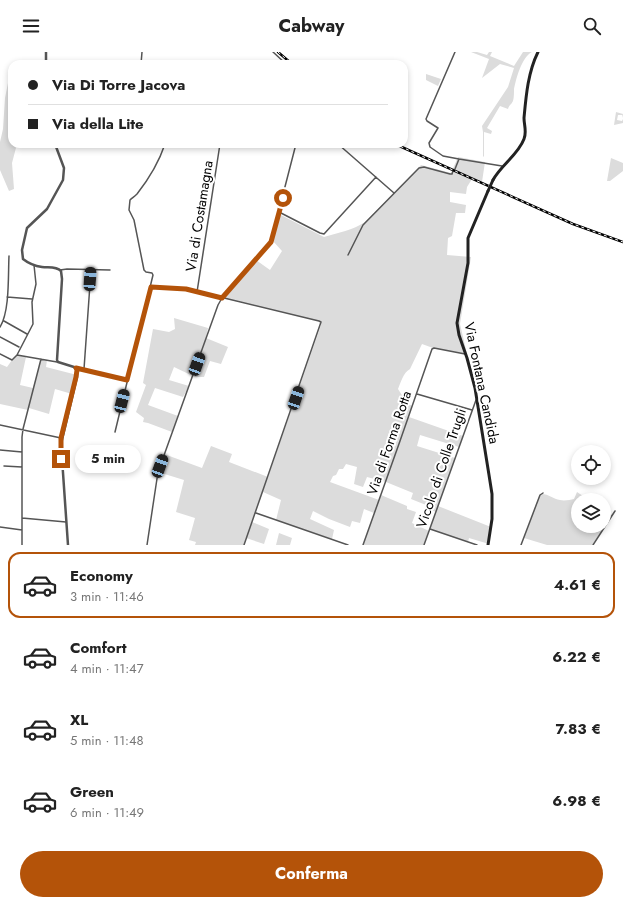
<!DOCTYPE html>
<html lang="it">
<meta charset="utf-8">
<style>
:root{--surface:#fff;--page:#f2f2f2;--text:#222;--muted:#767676;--line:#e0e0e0;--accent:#b45309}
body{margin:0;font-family:Jost,sans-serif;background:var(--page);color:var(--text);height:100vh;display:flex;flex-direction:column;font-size:15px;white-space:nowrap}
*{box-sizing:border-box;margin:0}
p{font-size:13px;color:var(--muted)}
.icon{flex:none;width:22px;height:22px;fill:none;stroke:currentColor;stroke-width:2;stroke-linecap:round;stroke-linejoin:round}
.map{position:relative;height:493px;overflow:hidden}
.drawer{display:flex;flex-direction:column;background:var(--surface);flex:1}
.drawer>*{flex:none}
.banner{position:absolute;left:8px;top:8px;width:400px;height:88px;border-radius:12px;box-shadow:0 2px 6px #0003;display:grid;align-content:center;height:88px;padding:0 20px;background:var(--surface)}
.buttons{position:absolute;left:571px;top:393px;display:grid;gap:8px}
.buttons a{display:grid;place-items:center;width:40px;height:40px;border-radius:50%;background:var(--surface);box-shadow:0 2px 6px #0003;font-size:20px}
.end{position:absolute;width:18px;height:18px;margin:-9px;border:5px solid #b45309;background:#fff;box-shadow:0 0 0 2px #fff}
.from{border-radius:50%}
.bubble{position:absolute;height:28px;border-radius:14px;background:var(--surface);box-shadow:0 2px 6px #0003;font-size:13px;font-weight:700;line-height:28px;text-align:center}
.car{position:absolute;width:12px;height:24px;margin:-12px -6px;border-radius:5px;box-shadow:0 0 3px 1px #0007;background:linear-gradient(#222 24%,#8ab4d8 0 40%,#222 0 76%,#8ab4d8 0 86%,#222 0)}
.banner b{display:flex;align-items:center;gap:14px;height:38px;font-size:15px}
.banner b+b{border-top:1px solid var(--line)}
.banner i{width:10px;height:10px;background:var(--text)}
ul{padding:7px 0 0;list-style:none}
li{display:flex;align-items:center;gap:12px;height:66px;margin:0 8px 6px;padding:0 12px;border:2px solid transparent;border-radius:12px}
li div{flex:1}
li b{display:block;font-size:15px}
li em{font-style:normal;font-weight:700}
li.current{border-color:var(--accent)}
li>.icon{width:36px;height:36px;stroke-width:1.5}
.cta{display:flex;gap:8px;margin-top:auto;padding:8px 20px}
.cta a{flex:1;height:46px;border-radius:24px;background:var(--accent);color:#fff;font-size:16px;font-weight:700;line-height:46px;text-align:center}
header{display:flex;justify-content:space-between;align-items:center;height:52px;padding:0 20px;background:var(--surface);font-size:18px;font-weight:700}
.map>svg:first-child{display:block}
.green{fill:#dcdcdc}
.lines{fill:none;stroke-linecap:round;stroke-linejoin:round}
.minor{stroke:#555;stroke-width:1.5}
.tertiary{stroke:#555;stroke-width:2.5}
.secondary{stroke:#222;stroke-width:3}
.rail-casing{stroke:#000;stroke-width:2.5}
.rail{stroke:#fff;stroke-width:1;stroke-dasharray:3;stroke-linecap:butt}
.secondary-bridge{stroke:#222;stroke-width:3}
.route{stroke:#b45309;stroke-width:5}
.labels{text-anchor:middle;stroke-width:4;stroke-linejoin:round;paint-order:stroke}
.street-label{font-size:14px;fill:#000;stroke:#fff}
</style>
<header><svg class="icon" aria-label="menu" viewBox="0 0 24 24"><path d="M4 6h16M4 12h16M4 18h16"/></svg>Cabway<svg class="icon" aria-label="search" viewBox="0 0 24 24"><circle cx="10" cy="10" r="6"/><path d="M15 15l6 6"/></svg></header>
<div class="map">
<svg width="623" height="493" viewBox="0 0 623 493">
<rect width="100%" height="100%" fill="#fff"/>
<!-- green -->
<path class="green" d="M471,0H477L487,3L489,0H492L490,4L514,14L523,0H532C522,5 516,26 514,37C514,40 514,46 513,49C511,53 509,53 508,57L500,54L487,76L492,79L491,82L484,80V105L483,104V80L482,74L508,35L514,16L500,12L482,26L489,7Z
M426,22L441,27L438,34L426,28Z
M9,26H12V92H17L12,111L14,137L9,139L0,118V90L3,77L5,46Z
M616,60L623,62L622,66V63H618L617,68L622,69L623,67V71L614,73Z
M458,105L485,110L482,130L472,127L467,135L466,142L450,140V150L466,153L465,161H456L452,184L448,186L447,203L471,205L460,272L467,302L433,296L422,292L410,317C403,321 401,330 398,337L407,351L412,354L409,365L463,384L459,395L420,383L417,394L455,406L438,454L491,475L489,492L469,486L468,490L430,477L436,460L426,456V453L411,447L413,441L386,430L367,425L363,435L354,432L357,415L346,412L343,417H339L336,423L333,424L330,430L379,448L381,443L407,454V457L416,460L412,471L429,479L424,493H363L374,461L364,457L360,471L352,469L350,475L329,467L313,459L310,467L334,478L332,487L276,468L281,448L263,440L252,470L269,477L264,492L246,486L244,493H195L196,490L189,488L195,466L176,460L184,428L158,420L164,402L202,416L211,394L232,402L229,410L268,425L321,273L319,269L222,246L256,208L270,218L282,199L272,188L279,162L324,185C338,181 353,178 365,170L421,113L451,121Z
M611,106L623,111V119L610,129H607Z
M174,266L208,276L206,286L228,295L221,312L210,309L204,325H195L174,315L169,328L189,334L183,345L155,336L148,353L178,364L172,380L148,371L143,370L144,366L136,360L146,333L143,331L153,277L169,280L175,277Z
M17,303L26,305L20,333L33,336L41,307L47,308L46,315L77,323L72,342L55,337L49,362L29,356L28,358L0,352V312L7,315L12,308Z
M577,440L589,448H578V474H604V458L612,463L592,493H547L524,486L540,442C548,441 553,447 560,448C564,449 570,448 574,447Z
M279,481L292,486L290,493H276Z"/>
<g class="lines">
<!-- minor -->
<path class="minor" d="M273,0L286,12
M455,0L426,67L427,69L438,76L429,91L430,95L443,104L459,107
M141,12L142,0
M338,92L394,141
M455,117L459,107L502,114
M279,160L320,181L324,182L376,125
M348,203L363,173L419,116L424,115L450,122H452L453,119
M60,218L67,217L110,218
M151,235L187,237L319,269L321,270L244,493
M197,240L220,92
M7,245L32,247
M4,269L27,282
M0,275C10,259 8,223 9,204
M0,285L19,295
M0,302L12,308L17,303L33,272L32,250L36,232L34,213
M17,303L57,310
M76,316L127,328
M84,317L91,218
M417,342L472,358
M0,373L61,386
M115,380L153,223L152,221L146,220L144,218L134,168L129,158L130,148C132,146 134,145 137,142C148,128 159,110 165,92
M0,398L22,400
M4,414L22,415
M256,461L348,493
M22,466L66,470
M0,475L22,478
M430,477L477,493
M22,493V385L23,377L41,307
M147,493L158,420L218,253L222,246L271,189L296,92
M363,493L400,389L432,297L434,296L465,302
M424,493L476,348
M521,493L540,443L543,441
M593,493L615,459"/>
<!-- tertiary -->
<path class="tertiary" d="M46,0V12
M55,92L64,116L63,128L47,157L27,176L22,198L23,207C28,211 35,214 42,215C48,216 56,214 61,219L62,227L57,308L58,310L74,315L77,318V325L61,392L68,493"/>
<!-- secondary -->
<path class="secondary" d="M493,128C501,113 518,103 524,87C527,80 524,73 524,66C526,44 528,20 538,0
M488,139L468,186V211L457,271L459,283L467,306L475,336L489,423L492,442V467L488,493"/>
<defs>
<path id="rail" d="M278,0L292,12
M395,92L573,172L623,190"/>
</defs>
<!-- rail casing -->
<use href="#rail" class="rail-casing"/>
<!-- rail -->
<use href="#rail" class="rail"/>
<!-- secondary-bridge -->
<path class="secondary-bridge" d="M488,139L493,128"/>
</g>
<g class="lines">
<!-- route -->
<path class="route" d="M61,407V386L76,325L77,318L76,316L127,328L151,235L186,237L222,246L271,190L283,146"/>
</g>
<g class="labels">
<!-- street labels -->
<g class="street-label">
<text transform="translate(199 164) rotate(-81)" y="5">Via di Costamagna</text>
<text transform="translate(482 331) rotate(78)" y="5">Via Fontana Candida</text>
<text transform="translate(389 391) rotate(-71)" y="5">Via di Forma Rotta</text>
<text transform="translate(441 416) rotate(-71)" y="5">Vicolo di Colle Trugli</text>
</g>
</g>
</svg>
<div class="buttons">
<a><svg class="icon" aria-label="locate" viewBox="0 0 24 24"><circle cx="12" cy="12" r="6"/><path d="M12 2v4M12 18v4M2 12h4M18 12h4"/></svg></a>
<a><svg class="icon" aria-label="layers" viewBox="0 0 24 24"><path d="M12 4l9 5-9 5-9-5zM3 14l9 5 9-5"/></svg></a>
</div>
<i class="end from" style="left:283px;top:146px"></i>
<i class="end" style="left:61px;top:407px"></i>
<div class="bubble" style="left:75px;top:393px;width:66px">5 min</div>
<i class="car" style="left:90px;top:227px;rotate:4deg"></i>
<i class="car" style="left:197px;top:312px;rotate:20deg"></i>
<i class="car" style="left:296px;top:346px;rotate:19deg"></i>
<i class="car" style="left:122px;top:349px;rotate:14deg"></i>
<i class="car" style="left:160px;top:414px;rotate:20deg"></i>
<div class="banner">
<b><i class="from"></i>Via Di Torre Jacova</b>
<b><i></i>Via della Lite</b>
</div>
</div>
<section class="drawer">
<ul>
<li class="current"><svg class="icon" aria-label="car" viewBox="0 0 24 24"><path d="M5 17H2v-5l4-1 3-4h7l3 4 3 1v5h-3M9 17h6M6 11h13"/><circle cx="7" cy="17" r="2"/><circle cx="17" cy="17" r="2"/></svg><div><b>Economy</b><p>3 min · 11:46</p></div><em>4.61 €</em></li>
<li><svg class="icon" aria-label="car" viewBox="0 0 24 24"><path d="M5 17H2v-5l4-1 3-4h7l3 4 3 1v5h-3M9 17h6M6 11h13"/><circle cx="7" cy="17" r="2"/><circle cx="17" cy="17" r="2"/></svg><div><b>Comfort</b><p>4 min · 11:47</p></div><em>6.22 €</em></li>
<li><svg class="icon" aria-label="car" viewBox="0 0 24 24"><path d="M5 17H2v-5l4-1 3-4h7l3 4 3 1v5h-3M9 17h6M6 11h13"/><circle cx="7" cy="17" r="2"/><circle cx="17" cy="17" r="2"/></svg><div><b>XL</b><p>5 min · 11:48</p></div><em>7.83 €</em></li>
<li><svg class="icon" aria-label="car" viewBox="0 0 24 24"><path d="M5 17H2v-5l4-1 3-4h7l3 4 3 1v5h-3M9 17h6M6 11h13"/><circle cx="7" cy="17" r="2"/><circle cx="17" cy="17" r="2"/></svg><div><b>Green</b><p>6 min · 11:49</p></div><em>6.98 €</em></li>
</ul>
<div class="cta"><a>Conferma</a></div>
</section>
